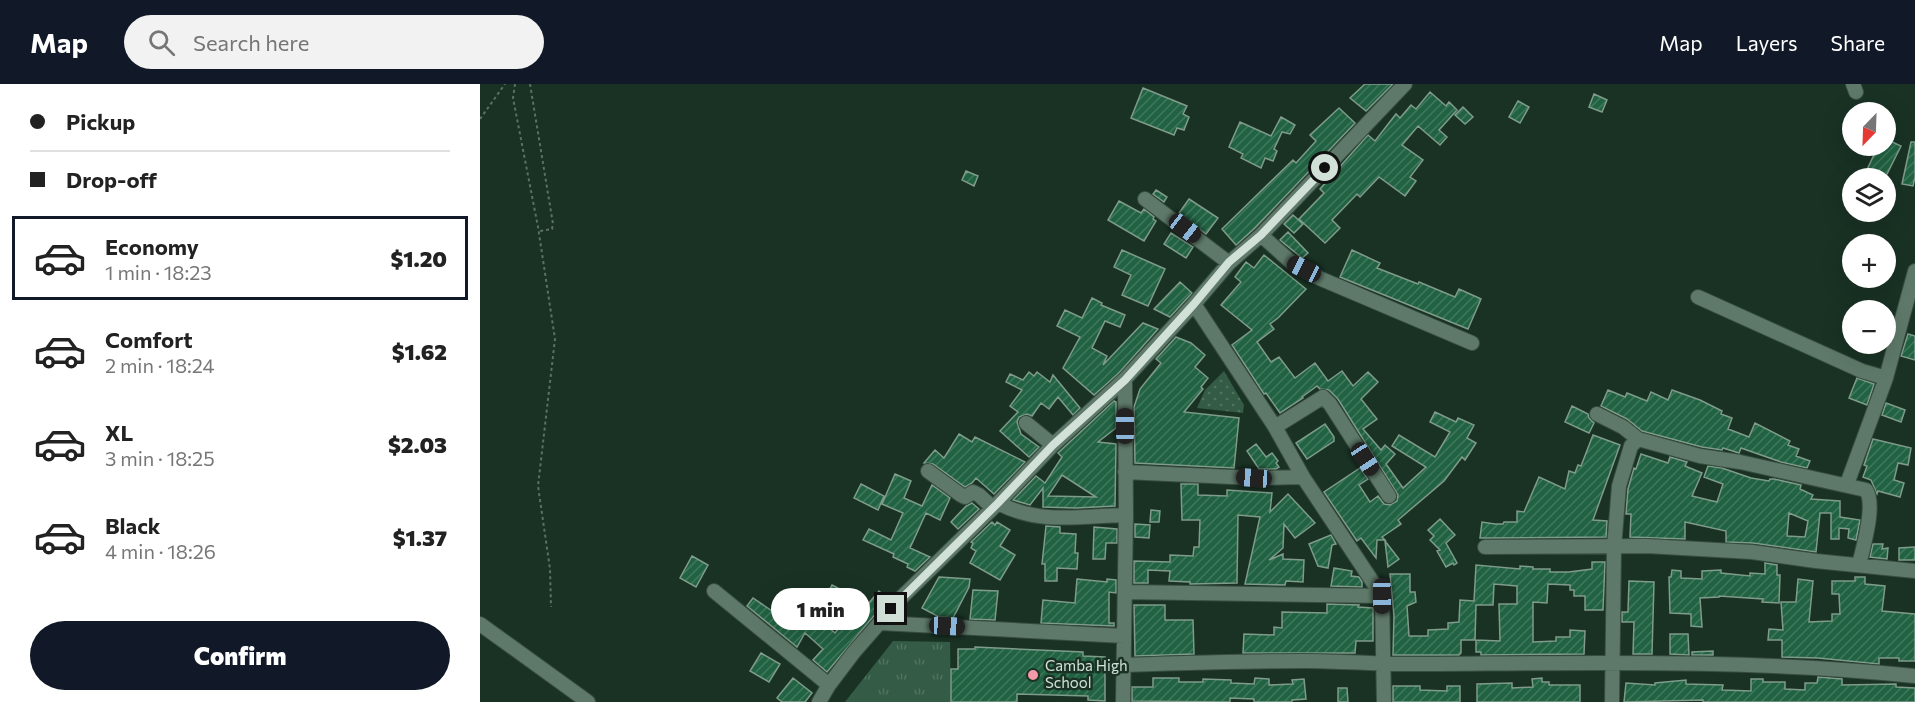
<!DOCTYPE html>
<meta charset="utf-8">
<style>
:root{--surface:#fff;--page:#f2f2f2;--text:#222;--muted:#767676;--line:#e0e0e0;--accent:#111827}
body{margin:0;font-family:Commissioner,sans-serif;background:var(--page);color:var(--text);height:100vh;display:flex;flex-direction:column;font-size:22px;white-space:nowrap}
*{box-sizing:border-box;margin:0}
p{font-size:20px;color:var(--muted)}
.icon{flex:none;width:33px;height:33px;fill:none;stroke:currentColor;stroke-width:2;stroke-linecap:round;stroke-linejoin:round}
.map{position:relative;flex:1;overflow:hidden}
.side{display:flex;flex-direction:column;background:var(--surface);width:480px}
.side>*{flex:none}
.hud{display:grid;align-content:center;height:132px;padding:0 30px;background:var(--surface)}
.needle{width:39px;rotate:203deg}
.controls{position:absolute;left:1362px;top:18px;display:grid;gap:12px}
.controls a{display:grid;place-items:center;width:54px;height:54px;border-radius:50%;background:var(--surface);box-shadow:0 6px 24px #0002;font-size:30px}
.end{position:absolute;width:27px;height:27px;margin:-14px;border:8px solid #d2e1d8;background:#111;box-shadow:0 0 0 3px #111}
.from{border-radius:50%}
.bubble{position:absolute;height:42px;border-radius:21px;background:var(--surface);box-shadow:0 6px 24px #0002;font-size:20px;font-weight:800;line-height:42px;text-align:center}
.car{position:absolute;width:18px;height:36px;margin:-18px -9px;border-radius:8px;box-shadow:0 0 4px 2px #0007;background:linear-gradient(#222 24%,#8ab4d8 0 40%,#222 0 76%,#8ab4d8 0 86%,#222 0)}
.hud b{display:flex;align-items:center;gap:21px;height:57px;font-size:22px}
.hud b+b{border-top:2px solid var(--line)}
.hud i{width:15px;height:15px;background:var(--text)}
ul{padding:0;list-style:none}
li{display:flex;align-items:center;gap:18px;height:84px;margin:0 12px 9px;padding:0 18px;border:3px solid transparent;border-radius:0px}
li div{flex:1}
li b{display:block;font-size:22px}
li em{font-style:normal;font-weight:800}
li.selected{border-color:var(--accent)}
li>.icon{width:54px;height:54px;stroke-width:1.5}
.button{display:flex;gap:12px;margin-top:auto;padding:12px 30px}
.button a{flex:1;height:69px;border-radius:36px;background:var(--accent);color:#fff;font-size:24px;font-weight:800;line-height:69px;text-align:center}
header{display:flex;align-items:center;gap:36px;box-sizing:border-box;height:84px;padding:0 30px;background:var(--accent);color:#fff}
header strong{font-size:28px}
nav{display:flex;gap:33px;margin-inline-start:auto;font-size:21px}
.search{width:420px;height:54px;background:var(--page);display:flex;align-items:center;gap:15px;box-sizing:border-box;padding:0 21px;border-radius:33px;color:var(--muted);font-size:22px}
main{display:flex;flex:1;min-height:0}
.map>svg:first-child{display:block}
.grass{fill:url(#grass-tufts)}
.park{fill:url(#park-dots)}
.building{fill:url(#building-hatch);stroke:#7f9b8a;stroke-width:1.5;fill-rule:evenodd}
.lines{fill:none;stroke-linecap:round;stroke-linejoin:round}
.minor-casing{stroke:#384e42;stroke-width:16}
.path{stroke:#5c7165;stroke-width:2;stroke-dasharray:3 3;stroke-linecap:butt}
.minor{stroke:#5e7969;stroke-width:14}
.route{stroke:#d2e1d8;stroke-width:8}
.poi-dot{fill:#f39aa9;stroke:#193224;stroke-width:2}
.labels{text-anchor:middle;stroke-width:5;stroke-linejoin:round;paint-order:stroke}
.poi-label{font-size:15px;fill:#d2e1d8;stroke:#193224;text-anchor:start}
</style>
<header>
<strong>Map</strong>
<div class="search"><svg class="icon" aria-label="search" viewBox="0 0 24 24"><circle cx="10" cy="10" r="6"/><path d="M15 15l6 6"/></svg>Search here</div>
<nav><a>Map</a><a>Layers</a><a>Share</a></nav>
</header>
<main>
<section class="side">
<div class="hud">
<b><i class="from"></i>Pickup</b>
<b><i></i>Drop-off</b>
</div>
<ul>
<li class="selected"><svg class="icon" aria-label="car" viewBox="0 0 24 24"><path d="M5 17H2v-5l4-1 3-4h7l3 4 3 1v5h-3M9 17h6M6 11h13"/><circle cx="7" cy="17" r="2"/><circle cx="17" cy="17" r="2"/></svg><div><b>Economy</b><p>1 min · 18:23</p></div><em>$1.20</em></li>
<li><svg class="icon" aria-label="car" viewBox="0 0 24 24"><path d="M5 17H2v-5l4-1 3-4h7l3 4 3 1v5h-3M9 17h6M6 11h13"/><circle cx="7" cy="17" r="2"/><circle cx="17" cy="17" r="2"/></svg><div><b>Comfort</b><p>2 min · 18:24</p></div><em>$1.62</em></li>
<li><svg class="icon" aria-label="car" viewBox="0 0 24 24"><path d="M5 17H2v-5l4-1 3-4h7l3 4 3 1v5h-3M9 17h6M6 11h13"/><circle cx="7" cy="17" r="2"/><circle cx="17" cy="17" r="2"/></svg><div><b>XL</b><p>3 min · 18:25</p></div><em>$2.03</em></li>
<li><svg class="icon" aria-label="car" viewBox="0 0 24 24"><path d="M5 17H2v-5l4-1 3-4h7l3 4 3 1v5h-3M9 17h6M6 11h13"/><circle cx="7" cy="17" r="2"/><circle cx="17" cy="17" r="2"/></svg><div><b>Black</b><p>4 min · 18:26</p></div><em>$1.37</em></li>
</ul>
<div class="button"><a>Confirm</a></div>
</section>
<div class="map">
<svg width="1435" height="618" viewBox="0 0 1435 618">
<defs>
<pattern id="grass-tufts" width="24" height="20" patternUnits="userSpaceOnUse" patternTransform="scale(1.5)"><rect width="24" height="20" fill="#335b45"/><path d="M3 7l-1-3M5 7V3M7 7l1-3M15 17l-1-3M17 17v-4M19 17l1-3" fill="none" stroke="#50725f"/></pattern>
<pattern id="park-dots" width="8" height="8" patternUnits="userSpaceOnUse" patternTransform="scale(1.5)"><rect width="8" height="8" fill="#335b45"/><path d="M2 2h.1M6 6h.1" fill="none" stroke="#50725f" stroke-width="1.8" stroke-linecap="round"/></pattern>
<pattern id="building-hatch" width="6" height="6" patternUnits="userSpaceOnUse" patternTransform="scale(1.5)"><rect width="6" height="6" fill="#216242"/><path d="M-1 1l2-2M0 6l6-6M5 7l2-2" fill="none" stroke="#40785d"/></pattern>
</defs>
<rect width="100%" height="100%" fill="#193224"/>
<!-- grass -->
<path class="grass" d="M413,557L470,558L471,618H365Z"/>
<!-- park -->
<path class="park" d="M744,287L764,321L763,329L717,324L725,306Z"/>
<!-- building -->
<path class="building" d="M885,0H913L886,27L870,14Z
M663,4L707,22L703,30L709,33L704,46L697,44L694,51L651,34Z
M950,8L966,22L969,18L977,26L959,46L967,53L960,61L938,42L922,61L943,76L930,93L936,97L925,112L899,93L880,113L877,110L852,136L860,144L845,159L819,135L844,109L840,105L888,51L895,57L916,30L920,34L931,21L936,25Z
M1114,10L1127,16L1122,28L1109,23Z
M1038,17L1049,23L1040,39L1029,33Z
M983,23L993,33L985,40L975,31Z
M859,24L875,39L775,144L756,161L742,145L813,76L816,79L836,57L830,51Z
M801,33L815,41L810,50L802,48L794,65L797,67L793,77L785,74L781,84L761,74L763,70L749,63L760,38L791,52Z
M1406,55L1421,62L1405,94H1399L1386,88L1398,62H1406Z
M1431,58H1435V93L1433,102L1422,100Z
M486,87L498,92L494,102L482,96Z
M676,106L687,113L684,118L673,110Z
M709,115L738,134L726,150L699,129Z
M639,117L661,129L664,125L674,133L673,135L676,137L664,157L628,136Z
M813,131L823,140L814,149L804,140Z
M808,148L828,169L822,174L800,156Z
M691,149L713,163L706,174L684,160Z
M642,166L685,185L668,222L642,211L651,191L634,183Z
M872,166L900,179L897,184L938,200L939,198L975,213L979,205L1001,215L988,245L860,193Z
M784,171L826,205L798,234L790,240L794,245L777,258L791,278L799,273L815,294L835,279L848,297L862,287L873,302L888,288L898,298L881,315L897,335L883,345L901,366L905,361L915,370L906,380L923,404L946,383L912,362L919,351L955,373L970,348L950,338L955,328L976,338L978,334L994,341L987,354L996,359L985,376L982,373L964,397L918,436L921,440L902,453L905,456H897L896,474L881,454L877,457L844,408L880,384L888,395L879,401L890,418L898,412L904,420L910,421L917,417L918,411L858,315L849,306L840,305L837,302L822,313L823,314L800,329L786,309L784,310L752,261L772,246L741,221L761,198L755,193L766,178L774,184Z
M700,198L712,209L690,233L674,225Z
M612,214L622,219L621,221L645,231L640,243L625,237L612,264L627,272L623,281L663,239L678,245L639,289L614,311L583,284L600,253L577,242L585,226L602,234Z
M1428,250L1435,252V276L1421,272Z
M696,253L711,259L725,271L715,283L728,294L721,303L723,305L704,328L759,334L754,384L655,379L654,323L660,305L681,279L676,275Z
M549,288L554,292L557,288L570,298L573,291L600,324L593,331L578,313L569,325L561,319L552,332L547,330L539,333L537,338L541,350L559,363L549,373L520,347L538,328L530,322L542,306L526,298L530,290L543,296Z
M1377,294L1394,300L1387,321L1369,314Z
M1128,306L1145,313L1147,309L1167,317L1171,308L1188,316L1192,306L1220,316L1242,327L1241,330L1252,334L1248,345L1269,353L1275,339L1310,357L1308,361L1319,365L1316,372L1330,377L1327,384L1301,378L1261,364L1259,369L1243,364L1242,366L1222,363L1162,347L1147,335L1121,322Z
M634,317L636,318V344L618,358L636,360L635,422L596,424L563,423V404L550,421L533,416L556,392L565,399L582,373L578,369ZM582,391L616,413L568,412Z
M1406,319L1425,326L1421,338L1402,331Z
M1092,322L1108,330L1109,334L1114,339L1109,349L1085,338Z
M845,340L854,353V357L827,375L816,359Z
M479,350L492,358L495,353L545,378L514,410L496,394L492,399L485,403L453,380L444,379L455,366L464,374Z
M1113,351L1140,361L1113,436L1127,437L1126,453L1000,454L1002,438L1015,440H1023L1024,438H1037V427L1044,428L1059,393L1085,405L1089,387L1095,389L1098,381L1101,382Z
M1393,355L1431,364L1428,381L1418,379L1414,396L1424,399L1420,413L1398,407L1397,410L1391,396L1383,393L1387,382L1384,381Z
M776,360L786,373L792,369L798,377L796,379L799,383L796,385H779L767,367Z
M1161,370L1188,379L1190,373L1207,378L1205,382L1222,389L1212,412L1237,418L1243,400L1224,393L1228,382L1242,384L1271,394L1289,397L1290,395H1294L1321,401L1320,405L1333,411L1331,415L1360,417V433L1380,436L1376,456L1368,454L1369,445L1359,444V455H1351V429H1340L1336,468L1273,459L1246,458V447L1205,438V455L1150,453L1151,430H1146L1148,405L1154,384L1156,385ZM1309,429L1328,437L1325,453L1307,452Z
M415,390L431,397L424,414L442,422L452,401L470,414L460,436L446,429L430,464L450,473L435,487L427,483L428,480L413,473L414,470L383,456L389,445L411,456L423,429L402,420Z
M381,400L404,412L398,426L374,414Z
M701,400H718V411L747,412V406L792,409L790,428L808,410L835,439L815,454L804,440L803,464L789,476L803,470V475L824,476L823,498L806,497L805,501L765,500L780,433L758,431L757,499L710,500V498L689,497L690,487L668,486V499H654V477L690,478V471L713,472L714,463H719L720,436H702Z
M492,419L499,425L478,445L471,438L486,422Z
M671,426L680,427L679,438H670Z
M960,435L975,451L966,459L977,479L974,481L973,479L966,483L957,467L960,466L950,456L954,452L948,446Z
M512,438L515,441L517,438L530,446L520,462L535,471L520,496L490,479L496,467L491,464L493,459L491,458Z
M655,440L670,441L669,454L655,453Z
M566,442L580,443V449L596,450L595,469H598L597,485L577,484V497H565V480H562Z
M614,443L637,445V459H626L625,475H613Z
M851,451L856,460L852,461L848,484L838,482L829,460Z
M905,457L919,475L908,483Z
M1393,460H1403L1402,465L1408,464L1407,475L1390,473Z
M1435,463V476H1419V464Z
M212,472L228,481L216,503L200,494Z
M1112,478H1125L1123,526H1105V512H1094V506H1090V501L1068,500L1067,519L1053,518V558L1076,557V553H1090V546L1105,547L1104,570L1001,571V568H996V556L1020,557L1019,520H1037V502L1014,500L1013,521H996L995,556H981V569L979,571H913L914,532L910,490H930V508H935L936,518L927,522L929,552H948V546L968,545V539L979,538L980,516L994,517L996,481L1040,485V482L1053,483V485H1070V488H1089L1112,485Z
M1285,479L1297,481V491H1300L1299,519L1282,518L1283,515L1239,512V513L1220,514L1222,543L1211,542V530L1190,529L1189,493H1191L1192,486L1201,487V494L1222,495V487L1241,486V489L1270,492V489L1285,490Z
M854,484L872,487L871,492L879,493L882,498V503L851,502Z
M459,493L490,495L489,503L473,534L459,533L442,524Z
M1375,493H1385V500L1405,502L1402,527L1435,530V577H1419V574H1399V580L1338,574L1302,573V556H1288L1289,545L1303,546L1301,518H1316L1318,495L1333,497L1329,538L1352,537V530H1360L1359,510H1352V497H1375Z
M597,495L627,498V495L636,496V509L629,508V539H634V542L561,539L563,516L595,519Z
M1149,497L1174,498L1172,570H1153L1154,538H1142V528H1148Z
M352,501L388,520L399,507L408,515L347,588L333,576L343,565L325,549L317,563L267,522L273,514L295,529L309,509L355,549L367,533L342,520Z
M493,506L518,507L515,536L490,535Z
M847,520L879,521L878,523L893,524V557H876L875,569H763L764,550L794,551V543L802,544V528L847,529Z
M654,521H685V536H713L714,570L655,572Z
M1190,550H1208L1209,571L1190,570Z
M495,563L603,568V572L625,573V617L608,616V612L537,610V618H471V585H478V565H495Z
M1233,567V571H1212V568Z
M281,569L300,580L289,598L270,587Z
M1338,593L1362,595V601L1416,600V603L1435,604V618H1223V616L1144,618L1146,599L1175,601V599L1206,596V600L1243,601L1242,606L1271,607V595H1283V598H1305V605L1325,606V599H1337Z
M313,594L332,609L325,618H302L297,614Z
M673,594H699V598H723V595L751,596V599L774,600L775,594L789,595V601L813,600L812,596L824,595L826,615L812,616V618H774V615L750,614V618L652,617V603H673Z
M1062,594V598H1069V601H1100V618H997V600L1032,599V604L1053,603L1052,595Z
M913,602H940V606L967,607V602H980V618H913Z
M858,604H867L868,618H858Z"/>
<g class="lines">
<defs>
<path id="minor" d="M1373,0L1376,8
M665,115L749,179
M781,151L811,178L839,194L992,259
M1218,213L1382,287L1406,294
M714,220L795,343L823,393L902,512L904,618
M1117,330L1143,343L1158,355
M546,339L573,361
M795,343L843,313L850,320L909,412
M448,387L481,411L485,413L493,408L499,411L513,424
M645,388L774,394L823,393
M1367,400L1406,294L1435,187
M518,419C559,441 601,432 646,431
M1005,463L1167,462L1272,468L1336,477L1435,487
M234,507L349,601
M645,508L902,512
M400,539L644,552
M0,540L108,618
M642,581C703,579 763,577 824,577C865,577 905,581 946,580C1109,579 1273,575 1435,592
M339,618L349,601L374,568L423,512L518,419L573,361L645,295L714,220L749,179L781,151L925,0
M643,618L646,431L645,295
M1132,618L1134,464L1139,402L1151,362L1158,355L1220,372L1260,378L1386,406C1396,421 1383,463 1379,481"/>
</defs>
<!-- minor casing -->
<use href="#minor" class="minor-casing"/>
<!-- path -->
<path class="path" d="M35,0L33,14L58,143L75,255L58,402L70,485L71,523
M50,0L73,140L72,145L60,147
M0,35L25,0"/>
<!-- minor -->
<use href="#minor" class="minor"/>
</g>
<g class="lines">
<!-- route -->
<path class="route" d="M411,525L518,419L573,361L645,296L714,220L749,178L781,151L845,84"/>
</g>
<!-- markers -->
<circle class="poi-dot" cx="553" cy="591" r="6"/>
<g class="labels">
<!-- poi labels -->
<g class="poi-label">
<text x="565" y="587">Camba High<tspan x="565" dy="17">School</tspan></text>
</g>
</g>
</svg>
<div class="controls">
<a><svg class="needle" viewBox="-14 -14 28 28"><path d="M0-13l5 13h-10z" fill="#e53935"/><path d="M0 13l5-13h-10z" fill="#767676"/></svg></a>
<a><svg class="icon" aria-label="layers" viewBox="0 0 24 24"><path d="M12 4l9 5-9 5-9-5zM3 14l9 5 9-5"/></svg></a>
<a>+</a>
<a>−</a>
</div>
<i class="end from" style="left:845px;top:84px"></i>
<i class="end" style="left:411px;top:525px"></i>
<div class="bubble" style="left:291px;top:504px;width:99px">1 min</div>
<i class="car" style="left:705px;top:144px;rotate:128deg"></i>
<i class="car" style="left:824px;top:185px;rotate:297deg"></i>
<i class="car" style="left:645px;top:342px;rotate:0deg"></i>
<i class="car" style="left:885px;top:375px;rotate:147deg"></i>
<i class="car" style="left:774px;top:394px;rotate:274deg"></i>
<i class="car" style="left:902px;top:512px;rotate:179deg"></i>
<i class="car" style="left:467px;top:542px;rotate:93deg"></i>
</div>
</main>
